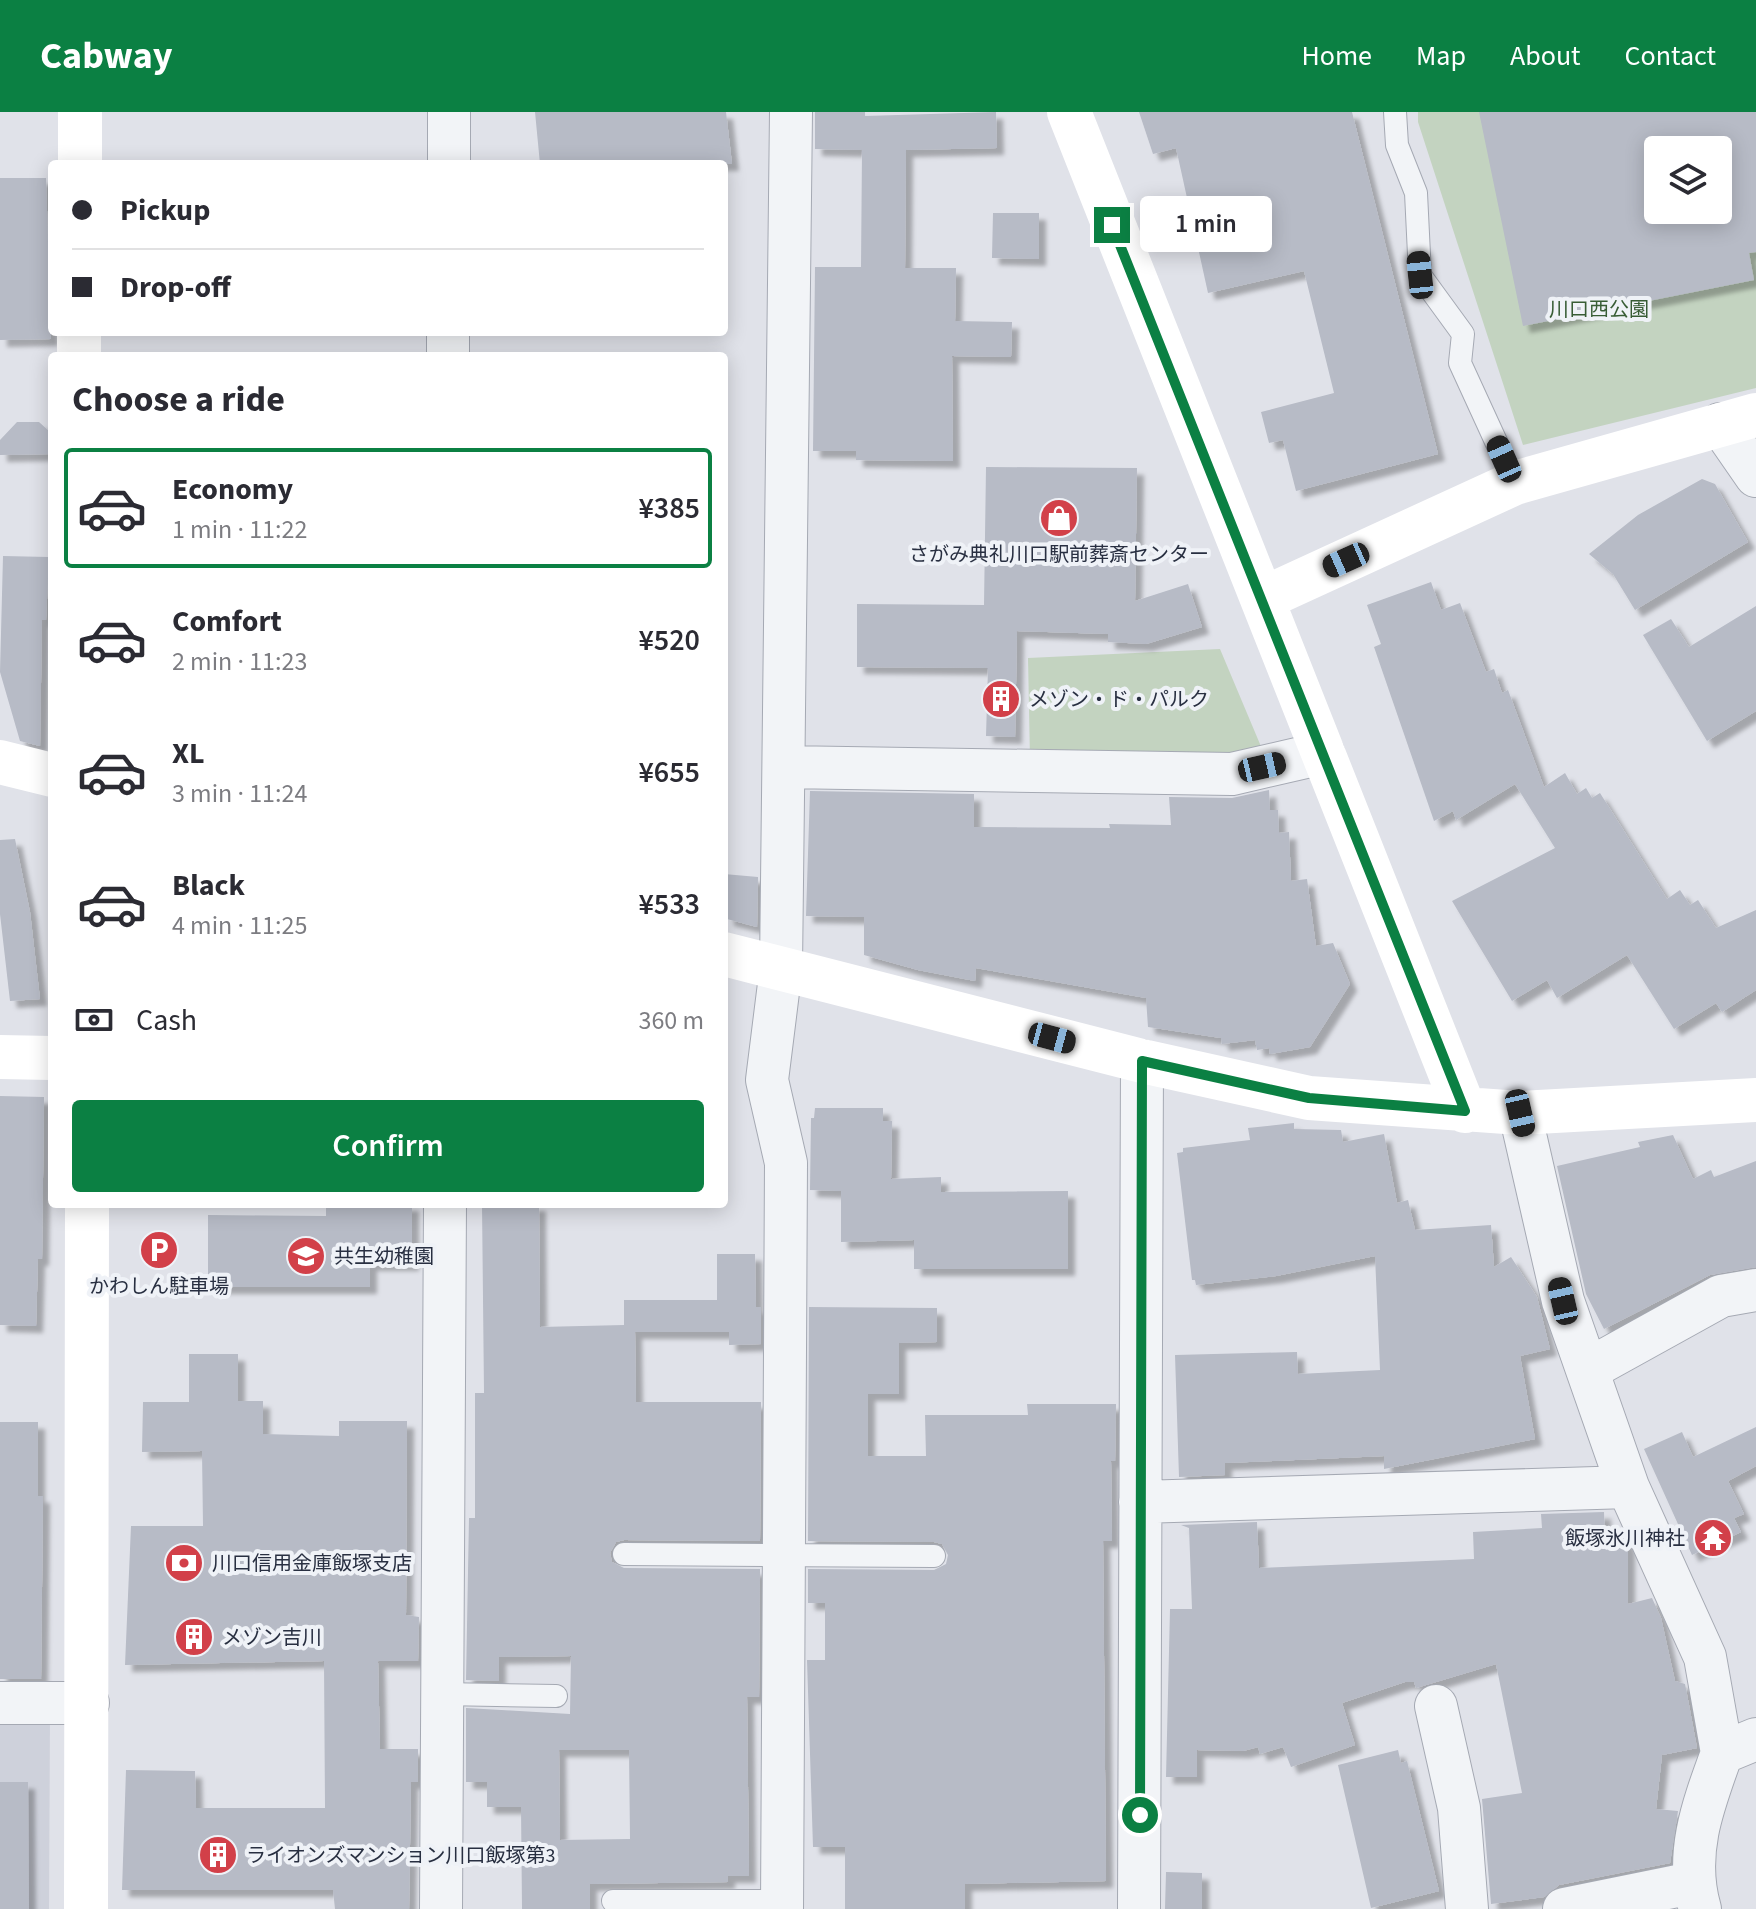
<!DOCTYPE html>
<meta charset="utf-8">
<style>
:root{--surface:#fff;--page:#f7f7f7;--text:#2b2b33;--muted:#7c7c81;--line:#e1e1e2;--accent:#0b8043}
body{margin:0;font-family:"Source Sans 3","Noto Sans JP",sans-serif;background:var(--page);color:var(--text);height:100vh;display:flex;flex-direction:column;font-size:30px;white-space:nowrap}
*{box-sizing:border-box;margin:0}
p{font-size:26px;color:var(--muted)}
.icon{flex:none;width:44px;height:44px;fill:none;stroke:currentColor;stroke-width:2;stroke-linecap:round;stroke-linejoin:round}
.map{position:relative;flex:1;overflow:hidden}
.sheet{position:absolute;left:48px;top:240px;width:680px;height:856px;display:flex;flex-direction:column;background:var(--surface);border-radius:8px;box-shadow:0 4px 20px #0003}
.sheet>*{flex:none}
.banner{position:absolute;left:48px;top:48px;width:680px;height:176px;border-radius:8px;box-shadow:0 4px 20px #0003;display:grid;align-content:center;height:176px;padding:0 24px;background:var(--surface)}
.tools{position:absolute;left:1644px;top:24px;display:grid;gap:16px}
.tools a{display:grid;place-items:center;width:88px;height:88px;border-radius:8px;background:var(--surface);box-shadow:0 4px 20px #0003;font-size:40px}
.end{position:absolute;width:36px;height:36px;margin:-18px;border:10px solid #0b8043;background:#fff;box-shadow:0 0 0 4px #fff}
.from{border-radius:50%}
.bubble{position:absolute;height:56px;border-radius:8px;background:var(--surface);box-shadow:0 4px 20px #0003;font-size:26px;font-weight:600;line-height:56px;text-align:center}
.car{position:absolute;width:24px;height:48px;margin:-24px -12px;border-radius:10px;box-shadow:0 0 6px 2px #0007;background:linear-gradient(#222 24%,#8ab4d8 0 40%,#222 0 76%,#8ab4d8 0 86%,#222 0)}
.banner b{display:flex;align-items:center;gap:28px;height:76px;font-size:30px}
.banner b+b{border-top:2px solid var(--line)}
.banner i{width:20px;height:20px;background:var(--text)}
ul{padding:0;list-style:none}
li{display:flex;align-items:center;gap:24px;height:120px;margin:0 16px 12px;padding:0 8px;border:4px solid transparent;border-radius:8px}
li div{flex:1}
li b{display:block;font-size:30px}
li em{font-style:normal;font-weight:600}
li.on{border-color:var(--accent)}
li>.icon{width:72px;height:72px;stroke-width:1.5}
h2{padding:0 24px;font-size:36px;line-height:96px}
.pay{display:flex;align-items:center;gap:20px;height:88px;padding:0 24px;font-size:30px}
.pay p{margin-inline-start:auto}
.action{display:flex;gap:16px;margin-top:auto;padding:16px 24px}
.action a{flex:1;height:92px;border-radius:8px;background:var(--accent);color:#fff;font-size:32px;font-weight:600;line-height:92px;text-align:center}
header{display:flex;align-items:center;gap:48px;box-sizing:border-box;height:112px;padding:0 40px;background:var(--accent);color:#fff}
header strong{font-size:38px}
nav{display:flex;gap:44px;margin-inline-start:auto;font-size:28px}
.map>svg:first-child{display:block}
.built{fill:#ced1db}
.green{fill:#c3d3c0;fill-rule:evenodd}
.building{fill:#b7bbc6;fill-rule:evenodd;filter:url(#shadow)}
.lines{fill:none;stroke-linecap:round;stroke-linejoin:round}
.lane-casing{stroke:#a5a9b3;stroke-width:24}
.street-casing{stroke:#a5a9b3;stroke-width:44}
.lane{stroke:#f2f4f7;stroke-width:22}
.street{stroke:#f2f4f7;stroke-width:42}
.secondary{stroke:#fff;stroke-width:44}
.route{stroke:#0b8043;stroke-width:10}
.labels{text-anchor:middle;stroke-width:8;stroke-linejoin:round;paint-order:stroke}
.park-label{font-size:20px;fill:#385d35;stroke:#eff2f7}
.poi-label{font-size:20px;fill:#282f41;stroke:#eff2f7;text-anchor:start}
</style>
<header>
<strong>Cabway</strong>
<nav><a>Home</a><a>Map</a><a>About</a><a>Contact</a></nav>
</header>
<div class="map">
<svg width="1756" height="1797" viewBox="0 0 1756 1797">
<defs>
<filter id="shadow"><feDropShadow dx="7" dy="7" stdDeviation="2" flood-color="#0004"/></filter>
</defs>
<rect width="100%" height="100%" fill="#e0e2e9"/>
<!-- built -->
<path class="built" d="M0,1606H50L49,1797H0Z"/>
<!-- green -->
<path class="green" d="M1418,0H1756V276L1523,333L1418,10ZM1658,38H1718V98H1658Z
M1220,537L1265,644L1030,648L1028,546Z"/>
<!-- building -->
<path class="building" d="M535,0H726L732,52H540Z
M815,0H865V4L996,0L997,36L906,38L905,156H956L955,209L1012,210L1011,245L952,244L953,349L856,348V339H813L815,155H861L862,38L815,37Z
M1139,0H1352L1438,342L1296,379L1283,328L1269,331L1261,300L1334,281L1304,159L1208,181L1176,36L1153,42Z
M1479,0H1756V140L1749,141L1754,168L1523,214ZM1658,38H1718V98H1658Z
M0,66H46L51,227L0,228Z
M993,101H1039V147L992,146Z
M17,310H39L50,320V342L0,343V328Z
M986,355L1137,356L1135,489L1188,472L1202,515L1146,532L1108,530V522L1017,519L1015,625L986,624L988,556L857,555V492L984,493Z
M1702,367L1715,372L1748,430L1635,498L1613,462L1589,442L1638,403Z
M3,444L49,445L46,508H42L40,634L20,629L0,560Z
M1431,470L1441,498L1460,491L1486,560L1494,557L1502,581L1508,578L1544,675L1565,661L1577,682L1586,676L1592,686L1600,681L1667,787L1680,778L1690,793L1698,788L1716,816L1756,798V878L1722,900L1716,891L1674,917L1627,843L1557,886L1547,868L1512,889L1452,789L1555,736L1515,672L1456,708L1453,699L1434,709L1374,535L1381,532L1367,493Z
M1756,494V599L1707,629L1643,523L1671,507L1689,535Z
M1269,678L1270,698H1278L1279,721L1289,720L1291,769L1307,767L1316,834L1333,831L1350,872L1310,935L1270,942L1269,936L1257,938L1255,928L1222,932L1221,926L1148,915L1146,886L976,856L975,869L918,858L864,843V805L806,804L810,679L974,682V715L1110,716L1109,712L1171,713L1169,685L1232,686Z
M15,727L30,800L40,887L10,889L0,802V728Z
M724,762L758,765L757,815L727,807Z
M0,984L44,985L42,1147H38L36,1214L0,1213Z
M815,996H883V1009H892L891,1067L941,1065V1080L1068,1079V1157H914V1128L841,1130V1079L810,1078L811,1006H814Z
M1294,1011V1017L1341,1018L1343,1030L1384,1022L1397,1091L1408,1088L1415,1118L1491,1113L1494,1155L1511,1145L1537,1185L1550,1237L1520,1244L1535,1327L1384,1357V1344L1225,1351V1363L1179,1365L1175,1243L1297,1240L1298,1262L1380,1258L1375,1144L1276,1164L1196,1173L1195,1168H1192L1177,1041L1183,1040V1036L1250,1028L1248,1016Z
M1673,1023L1693,1067L1711,1058L1714,1065L1756,1049V1155L1710,1163L1604,1217L1586,1182L1557,1054L1640,1035L1638,1030Z
M326,1092H412V1152H370V1175H208V1103L326,1104Z
M482,1092H539L540,1215L624,1213V1188H717V1142H755L756,1195H761V1232L729,1233V1220H635L636,1290H761L760,1429L624,1428L616,1430L610,1441L612,1450L624,1456L760,1457L759,1585H747L749,1764H728V1770L590,1772V1797H522L521,1695H487V1670H466V1596L570,1602L571,1544L499,1545V1569L466,1568L469,1406H475V1281H484ZM559,1638H629L630,1727L560,1728Z
M809,1195L937,1196V1230L899,1231V1282H868V1344H926L925,1303H1028L1027,1292H1116L1115,1349H1111L1112,1429H1103L1106,1769L965,1772V1797H845V1735H813L807,1548H825V1491H808V1457L934,1458L946,1452L948,1443L942,1432L934,1430L808,1429Z
M189,1242H238V1289H263V1322L339,1324V1309H407L406,1503L419,1505L418,1549H378L380,1637H418V1670H411L409,1797H335L333,1778H122L126,1658L195,1659L196,1696H325L324,1549L125,1553L131,1414H203L202,1339L142,1340L143,1290H189Z
M0,1310H38V1384H43L41,1567H0Z
M1756,1315V1354L1728,1369L1744,1402L1734,1406L1741,1420L1692,1443L1644,1337L1682,1320L1693,1345Z
M1604,1400L1605,1425H1624L1628,1432V1492L1652,1486L1661,1506L1675,1569L1685,1572L1689,1593L1697,1636L1662,1643L1656,1697L1678,1699L1670,1751L1559,1773L1544,1785L1491,1792L1482,1687L1522,1681L1496,1552L1416,1576L1414,1570H1405L1342,1591L1355,1633L1291,1655L1283,1635L1260,1642L1258,1635L1243,1639L1197,1638V1665H1166L1170,1497H1192L1189,1416L1181,1413L1257,1410L1259,1456L1474,1447L1473,1420L1542,1416L1541,1402Z
M1398,1638L1401,1651L1407,1649L1439,1779L1371,1796L1338,1653Z
M0,1670H28L29,1797H0Z
M1166,1760L1202,1761V1797H1165Z"/>
<g class="lines">
<defs>
<path id="lane" d="M1395,0L1397,33L1416,81L1420,163L1463,222L1460,251L1515,371
M624,1442L934,1444
M442,1582L556,1584
M613,1789H782"/>
<path id="street" d="M449,52V0
M448,244V220
M1720,312L1756,364
M784,655L1232,662L1323,641
M1520,1001L1563,1189L1628,1375L1705,1545L1722,1641
M1589,1257L1721,1184L1756,1178
M1140,1390L1628,1375
M0,1591H88
M1436,1594L1459,1696L1467,1797
M441,1797L445,1092
M782,1797L786,1051L767,968L781,856L791,0
M1139,1797L1142,949
M1564,1797L1692,1771
M1700,1797C1684,1742 1703,1693 1722,1641L1756,1627"/>
</defs>
<!-- lane casing -->
<use href="#lane" class="lane-casing"/>
<!-- street casing -->
<use href="#street" class="street-casing"/>
<!-- lane -->
<use href="#lane" class="lane"/>
<!-- street -->
<use href="#street" class="street"/>
<!-- secondary -->
<path class="secondary" d="M1069,0L1465,999
M80,52V0
M79,244V220
M1262,487L1515,371L1756,303
M0,650L52,663
M724,842L1142,949L1309,986L1520,1001L1756,988
M0,945L52,946
M86,1797L87,1092"/>
</g>
<g class="lines">
<!-- route -->
<path class="route" d="M1112,113L1465,999L1309,986L1142,949L1140,1703"/>
</g>
<!-- icons -->
<defs>
<symbol id="shop-disc" viewBox="-11 -11 22 22"><circle r="9.5" fill="#d24049" stroke="#eff2f7"/><path d="M-5-2.5h2.3a2.7 3.5 0 0 1 5.4 0H5L5.5 6h-11ZM-1.5-2.5h3a1.5 2.3 0 0 0-3 0Z" fill="#fff"/></symbol>
<symbol id="building-disc" viewBox="-11 -11 22 22"><circle r="9.5" fill="#d24049" stroke="#eff2f7"/><path d="M-4-6H4V6H1V3H-1V6H-4ZM-2.5-4.3h1.7v1.8h-1.7ZM.8-4.3h1.7v1.8H.8ZM-2.5-1h1.7V.8h-1.7ZM.8-1h1.7V.8H.8Z" fill="#fff"/></symbol>
<symbol id="parking-disc" viewBox="-11 -11 22 22"><circle r="9.5" fill="#d24049" stroke="#eff2f7"/><path d="M-3.5-5.5H1a3.5 3.5 0 0 1 0 7H-1V5.5H-3.5ZM-1-3.4V-.6H.8a1.4 1.4 0 0 0 0-2.8Z" fill="#fff"/></symbol>
<symbol id="school-disc" viewBox="-11 -11 22 22"><circle r="9.5" fill="#d24049" stroke="#eff2f7"/><path d="M0-5L7-2L0 1L-7-2ZM-4 1L0 2.5L4 1V4Q0 6-4 4Z" fill="#fff"/></symbol>
<symbol id="temple-disc" viewBox="-11 -11 22 22"><circle r="9.5" fill="#d24049" stroke="#eff2f7"/><path d="M0-6L5-2H3V0L6.5 2.5H4V6H1.5V3h-3V6H-4V2.5H-6.5L-3 0V-2H-5Z" fill="#fff"/></symbol>
<symbol id="bank-disc" viewBox="-11 -11 22 22"><circle r="9.5" fill="#d24049" stroke="#eff2f7"/><path d="M-6-4H6V4H-6ZM0-2.3a2.3 2.3 0 1 0 0 4.6a2.3 2.3 0 1 0 0-4.6Z" fill="#fff"/></symbol>
</defs>
<g fill-rule="evenodd">
<use href="#shop-disc" x="1037" y="384" width="44" height="44"/>
<use href="#building-disc" x="979" y="565" width="44" height="44"/>
<use href="#parking-disc" x="137" y="1116" width="44" height="44"/>
<use href="#school-disc" x="284" y="1122" width="44" height="44"/>
<use href="#temple-disc" x="1691" y="1404" width="44" height="44"/>
<use href="#bank-disc" x="162" y="1429" width="44" height="44"/>
<use href="#building-disc" x="172" y="1503" width="44" height="44"/>
<use href="#building-disc" x="196" y="1721" width="44" height="44"/>
</g>
<g class="labels">
<!-- park labels -->
<g class="park-label">
<text x="1599" y="204">川口西公園</text>
</g>
<!-- poi labels -->
<g class="poi-label">
<text x="1059" y="449" text-anchor="middle">さがみ典礼川口駅前葬斎センター</text>
<text x="1029" y="594">メゾン・ド・パルク</text>
<text x="334" y="1151">共生幼稚園</text>
<text x="159" y="1181" text-anchor="middle">かわしん駐車場</text>
<text x="1685" y="1433" text-anchor="end">飯塚氷川神社</text>
<text x="212" y="1458">川口信用金庫飯塚支店</text>
<text x="222" y="1532">メゾン吉川</text>
<text x="246" y="1750">ライオンズマンション川口飯塚第3</text>
</g>
</g>
</svg>
<div class="tools">
<a><svg class="icon" aria-label="layers" viewBox="0 0 24 24"><path d="M12 4l9 5-9 5-9-5zM3 14l9 5 9-5"/></svg></a>
</div>
<i class="end from" style="left:1140px;top:1703px"></i>
<i class="end" style="left:1112px;top:113px"></i>
<div class="bubble" style="left:1140px;top:84px;width:132px">1 min</div>
<i class="car" style="left:1420px;top:163px;rotate:354deg"></i>
<i class="car" style="left:1504px;top:347px;rotate:336deg"></i>
<i class="car" style="left:1346px;top:448px;rotate:246deg"></i>
<i class="car" style="left:1262px;top:655px;rotate:77deg"></i>
<i class="car" style="left:1052px;top:926px;rotate:105deg"></i>
<i class="car" style="left:1520px;top:1001px;rotate:167deg"></i>
<i class="car" style="left:1563px;top:1189px;rotate:347deg"></i>
<div class="banner">
<b><i class="from"></i>Pickup</b>
<b><i></i>Drop-off</b>
</div>
<section class="sheet">
<h2>Choose a ride</h2>
<ul>
<li class="on"><svg class="icon" aria-label="car" viewBox="0 0 24 24"><path d="M5 17H2v-5l4-1 3-4h7l3 4 3 1v5h-3M9 17h6M6 11h13"/><circle cx="7" cy="17" r="2"/><circle cx="17" cy="17" r="2"/></svg><div><b>Economy</b><p>1 min · 11:22</p></div><em>¥385</em></li>
<li><svg class="icon" aria-label="car" viewBox="0 0 24 24"><path d="M5 17H2v-5l4-1 3-4h7l3 4 3 1v5h-3M9 17h6M6 11h13"/><circle cx="7" cy="17" r="2"/><circle cx="17" cy="17" r="2"/></svg><div><b>Comfort</b><p>2 min · 11:23</p></div><em>¥520</em></li>
<li><svg class="icon" aria-label="car" viewBox="0 0 24 24"><path d="M5 17H2v-5l4-1 3-4h7l3 4 3 1v5h-3M9 17h6M6 11h13"/><circle cx="7" cy="17" r="2"/><circle cx="17" cy="17" r="2"/></svg><div><b>XL</b><p>3 min · 11:24</p></div><em>¥655</em></li>
<li><svg class="icon" aria-label="car" viewBox="0 0 24 24"><path d="M5 17H2v-5l4-1 3-4h7l3 4 3 1v5h-3M9 17h6M6 11h13"/><circle cx="7" cy="17" r="2"/><circle cx="17" cy="17" r="2"/></svg><div><b>Black</b><p>4 min · 11:25</p></div><em>¥533</em></li>
</ul>
<div class="pay"><svg class="icon" aria-label="cash" viewBox="0 0 24 24"><path d="M3 7h18v10H3z"/><circle cx="12" cy="12" r="2"/></svg>Cash<p>360 m</p></div>
<div class="action"><a>Confirm</a></div>
</section>
</div>
